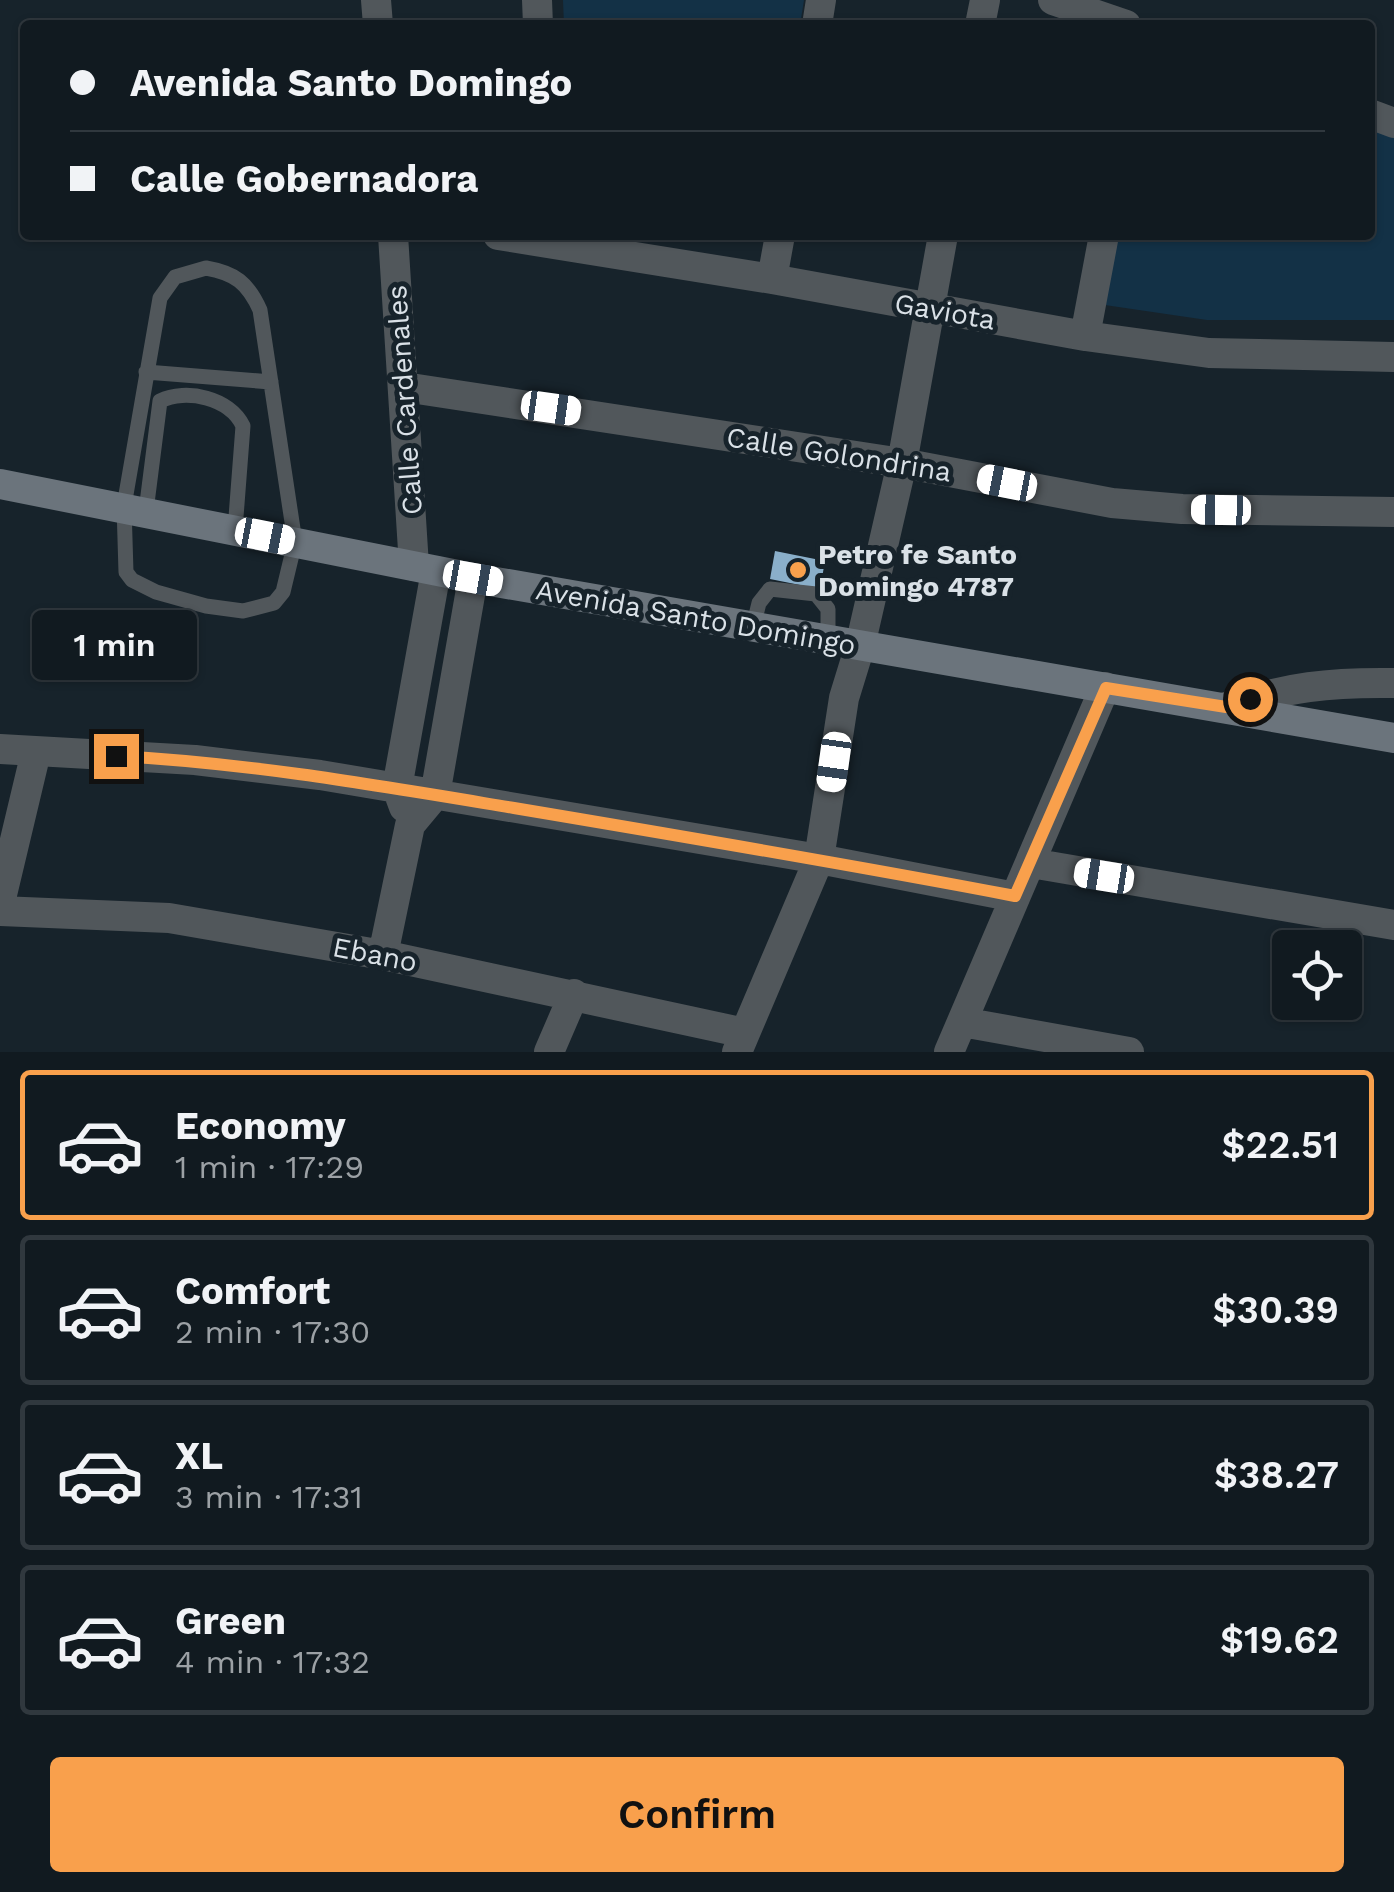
<!DOCTYPE html>
<meta charset="utf-8">
<style>
:root{--surface:#111a20;--page:#1a2329;--text:#f1f3f6;--muted:#9ca1a5;--line:#30383e;--accent:#f9a04c}
body{margin:0;font-family:"Work Sans",sans-serif;background:var(--page);color:var(--text);height:100vh;display:flex;flex-direction:column;font-size:38px;white-space:nowrap}
*{box-sizing:border-box;margin:0}
p{font-size:32px;color:var(--muted)}
.icon{flex:none;width:55px;height:55px;fill:none;stroke:currentColor;stroke-width:2;stroke-linecap:round;stroke-linejoin:round}
.map{position:relative;height:1052px;overflow:hidden}
.side{display:flex;flex-direction:column;background:var(--surface);flex:1}
.side>*{flex:none}
.guide{position:absolute;left:20px;top:20px;width:1355px;height:220px;border-radius:10px;box-shadow:0 2px 8px #0004,0 0 0 2px var(--line);display:grid;align-content:center;height:220px;padding:0 50px;background:var(--surface)}
.buttons{position:absolute;left:1272px;top:930px;display:grid;gap:20px}
.buttons a{display:grid;place-items:center;width:90px;height:90px;border-radius:10px;background:var(--surface);box-shadow:0 2px 8px #0004,0 0 0 2px var(--line);font-size:50px}
.end{position:absolute;width:45px;height:45px;margin:-22px;border:12px solid #f9a04c;background:#111;box-shadow:0 0 0 5px #111}
.from{border-radius:50%}
.bubble{position:absolute;height:70px;border-radius:10px;background:var(--surface);box-shadow:0 2px 8px #0004,0 0 0 2px var(--line);font-size:32px;font-weight:600;line-height:70px;text-align:center}
.car{position:absolute;width:30px;height:60px;margin:-30px -15px;border-radius:12px;box-shadow:0 0 8px 2px #0007;background:linear-gradient(#fff 24%,#345 0 40%,#fff 0 76%,#345 0 86%,#fff 0)}
.guide b{display:flex;align-items:center;gap:35px;height:95px;font-size:38px}
.guide b+b{border-top:2px solid var(--line)}
.guide i{width:25px;height:25px;background:var(--text)}
ul{padding:18px 0 0;list-style:none}
li{display:flex;align-items:center;gap:30px;height:150px;margin:0 20px 15px;padding:0 30px;border:5px solid var(--line);border-radius:10px}
li div{flex:1}
li b{display:block;font-size:38px}
li em{font-style:normal;font-weight:600}
li.on{border-color:var(--accent)}
li>.icon{width:90px;height:90px;stroke-width:1.5}
.primary-button{display:flex;gap:20px;margin-top:auto;padding:20px 50px}
.primary-button a{flex:1;height:115px;border-radius:10px;background:var(--accent);color:#111;font-size:40px;font-weight:600;line-height:115px;text-align:center}
.map>svg:first-child{display:block}
.green{fill:#133146}
.building{fill:#8aafca}
.lines{fill:none;stroke-linecap:round;stroke-linejoin:round}
.lane{stroke:#51575b;stroke-width:15}
.street{stroke:#51575b;stroke-width:30}
.secondary{stroke:#6b747c;stroke-width:30}
.route{stroke:#f9a04c;stroke-width:12}
.poi-dot{fill:#f9a04c;stroke:#17232b;stroke-width:4}
.labels{text-anchor:middle;stroke-width:10;stroke-linejoin:round;paint-order:stroke}
.street-label{font-size:28px;fill:#dae1e7;stroke:#17232b}
.poi-label{font-size:28px;font-weight:bold;fill:#dae1e7;stroke:#17232b;text-anchor:start}
</style>
<div class="map">
<svg width="1394" height="1052" viewBox="0 0 1394 1052">
<rect width="100%" height="100%" fill="#17232b"/>
<!-- green -->
<path class="green" d="M563,0H804L800,25H564Z
M1370,126L1394,135V320H1207L1098,304L1114,235H1370Z"/>
<!-- building -->
<path class="building" d="M775,551L825,561L820,589L770,579Z"/>
<g class="lines">
<!-- lane -->
<path class="lane" d="M206,268C235,273 248,283 260,310L295,542L283,592L274,603L243,611L206,606L156,592L132,580L126,572L124,506L160,298L175,277Z
M146,372L271,382
M146,511L160,401C186,388 230,398 243,426L235,530
M753,627L759,603L770,589L816,594L828,609V641"/>
<!-- street -->
<path class="street" d="M376,0L378,25
M537,0L538,25
M1053,0L1126,25
M817,25L821,0
M980,25L985,0
M1370,114L1394,123
M393,235L414,566
M498,235L772,279L1085,336L1209,353L1394,357
M772,279L780,235
M1085,336L1104,235
M404,387L902,463L1112,503L1182,509L1394,512
M1226,707C1288,687 1329,682 1394,683
M0,749L195,760L320,775L819,859L1015,897
M404,807L397,788L436,571
M1031,863L1394,925
M0,903L36,752
M0,911L169,918L383,955L745,1033
M383,955L410,825L435,795L473,578
M962,1022L1129,1052
M549,1052L574,994
M737,1052L819,859L844,698L860,646L902,463L943,235
M949,1052L1105,687"/>
<!-- secondary -->
<path class="secondary" d="M0,484L473,578L1394,738"/>
</g>
<g class="lines">
<!-- route -->
<path class="route" d="M116,756C250,763 381,786 514,808C681,836 848,864 1015,896L1106,688L1226,707L1250,699"/>
</g>
<!-- markers -->
<circle class="poi-dot" cx="798" cy="570" r="10"/>
<g class="labels">
<!-- street labels -->
<g class="street-label">
<text transform="translate(945 311) rotate(10)" y="10">Gaviota</text>
<text transform="translate(404 400) rotate(-94)" y="10">Calle Cardenales</text>
<text transform="translate(839 454) rotate(9)" y="10">Calle Golondrina</text>
<text transform="translate(696 617) rotate(10)" y="10">Avenida Santo Domingo</text>
<text transform="translate(375 954) rotate(11)" y="10">Ebano</text>
</g>
<!-- poi labels -->
<g class="poi-label">
<text x="818" y="564">Petro fe Santo<tspan x="818" dy="32">Domingo 4787</tspan></text>
</g>
</g>
</svg>
<div class="buttons">
<a><svg class="icon" aria-label="locate" viewBox="0 0 24 24"><circle cx="12" cy="12" r="6"/><path d="M12 2v4M12 18v4M2 12h4M18 12h4"/></svg></a>
</div>
<i class="end from" style="left:1250px;top:699px"></i>
<i class="end" style="left:116px;top:756px"></i>
<div class="bubble" style="left:32px;top:610px;width:165px">1 min</div>
<i class="car" style="left:551px;top:408px;rotate:98deg"></i>
<i class="car" style="left:1007px;top:483px;rotate:281deg"></i>
<i class="car" style="left:1221px;top:510px;rotate:271deg"></i>
<i class="car" style="left:265px;top:536px;rotate:101deg"></i>
<i class="car" style="left:473px;top:578px;rotate:100deg"></i>
<i class="car" style="left:834px;top:762px;rotate:188deg"></i>
<i class="car" style="left:1104px;top:876px;rotate:279deg"></i>
<div class="guide">
<b><i class="from"></i>Avenida Santo Domingo</b>
<b><i></i>Calle Gobernadora</b>
</div>
</div>
<section class="side">
<ul>
<li class="on"><svg class="icon" aria-label="car" viewBox="0 0 24 24"><path d="M5 17H2v-5l4-1 3-4h7l3 4 3 1v5h-3M9 17h6M6 11h13"/><circle cx="7" cy="17" r="2"/><circle cx="17" cy="17" r="2"/></svg><div><b>Economy</b><p>1 min · 17:29</p></div><em>$22.51</em></li>
<li><svg class="icon" aria-label="car" viewBox="0 0 24 24"><path d="M5 17H2v-5l4-1 3-4h7l3 4 3 1v5h-3M9 17h6M6 11h13"/><circle cx="7" cy="17" r="2"/><circle cx="17" cy="17" r="2"/></svg><div><b>Comfort</b><p>2 min · 17:30</p></div><em>$30.39</em></li>
<li><svg class="icon" aria-label="car" viewBox="0 0 24 24"><path d="M5 17H2v-5l4-1 3-4h7l3 4 3 1v5h-3M9 17h6M6 11h13"/><circle cx="7" cy="17" r="2"/><circle cx="17" cy="17" r="2"/></svg><div><b>XL</b><p>3 min · 17:31</p></div><em>$38.27</em></li>
<li><svg class="icon" aria-label="car" viewBox="0 0 24 24"><path d="M5 17H2v-5l4-1 3-4h7l3 4 3 1v5h-3M9 17h6M6 11h13"/><circle cx="7" cy="17" r="2"/><circle cx="17" cy="17" r="2"/></svg><div><b>Green</b><p>4 min · 17:32</p></div><em>$19.62</em></li>
</ul>
<div class="primary-button"><a>Confirm</a></div>
</section>
